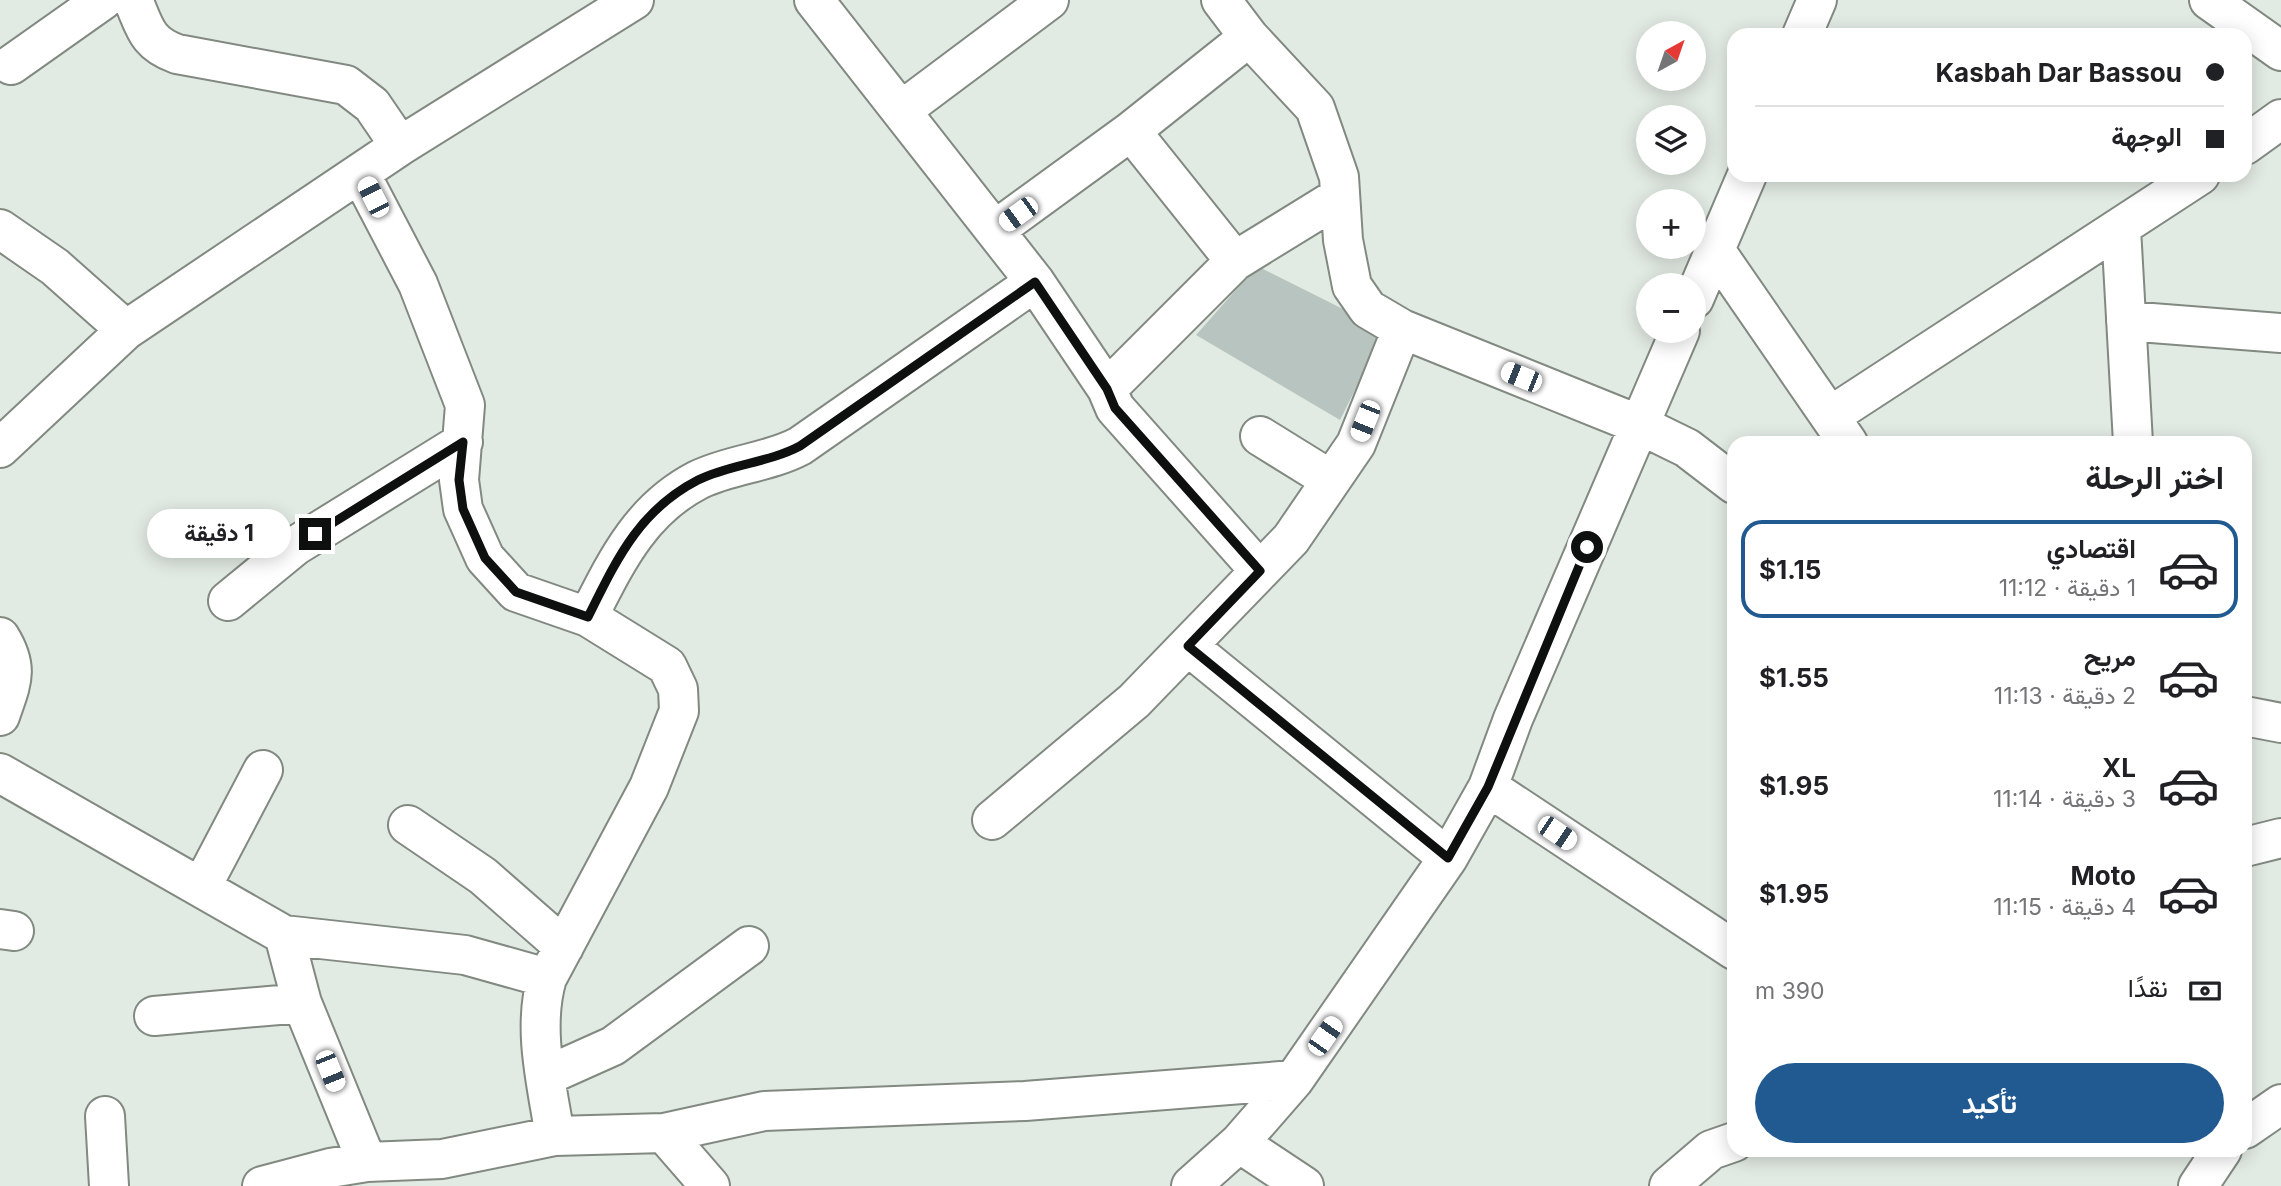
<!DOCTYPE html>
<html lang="ar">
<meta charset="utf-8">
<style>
:root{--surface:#fff;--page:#f6f6f6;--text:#202124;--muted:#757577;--line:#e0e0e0;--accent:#205a91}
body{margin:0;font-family:Inter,Vazirmatn,sans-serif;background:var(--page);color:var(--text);direction:rtl;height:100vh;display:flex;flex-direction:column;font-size:26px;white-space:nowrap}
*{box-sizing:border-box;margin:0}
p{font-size:23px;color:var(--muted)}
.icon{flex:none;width:38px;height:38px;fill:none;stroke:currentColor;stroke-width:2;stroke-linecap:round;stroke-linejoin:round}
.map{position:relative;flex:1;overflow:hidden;direction:ltr}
.panel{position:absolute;left:1727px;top:436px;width:525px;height:721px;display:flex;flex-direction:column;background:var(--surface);border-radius:21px;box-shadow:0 4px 18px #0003;direction:rtl}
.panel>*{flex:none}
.guide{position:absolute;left:1727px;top:28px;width:525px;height:154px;border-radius:21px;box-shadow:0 4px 18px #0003;direction:rtl;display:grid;align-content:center;height:154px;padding:0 28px;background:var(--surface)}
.needle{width:46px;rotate:40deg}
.tools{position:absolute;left:1636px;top:21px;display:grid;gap:14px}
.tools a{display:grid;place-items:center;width:70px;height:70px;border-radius:50%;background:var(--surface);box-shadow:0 4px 18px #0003;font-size:35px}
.end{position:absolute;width:32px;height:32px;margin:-16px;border:9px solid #0d100e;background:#fff;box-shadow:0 0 0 4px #fff}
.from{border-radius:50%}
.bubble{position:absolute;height:49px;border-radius:24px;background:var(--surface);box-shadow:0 4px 18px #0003;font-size:23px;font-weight:700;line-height:49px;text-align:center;direction:rtl}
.car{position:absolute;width:21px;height:42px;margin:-21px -10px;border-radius:9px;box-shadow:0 0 5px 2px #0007;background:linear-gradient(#fff 24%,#345 0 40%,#fff 0 76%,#345 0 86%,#fff 0)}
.guide b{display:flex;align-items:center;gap:24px;height:66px;font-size:26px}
.guide b+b{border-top:2px solid var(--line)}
.guide i{width:18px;height:18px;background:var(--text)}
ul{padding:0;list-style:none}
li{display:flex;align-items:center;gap:21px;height:98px;margin:0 14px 10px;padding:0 14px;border:4px solid transparent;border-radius:21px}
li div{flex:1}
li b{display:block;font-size:26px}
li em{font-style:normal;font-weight:700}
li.selected{border-color:var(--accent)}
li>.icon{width:63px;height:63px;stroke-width:1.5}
h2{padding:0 28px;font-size:32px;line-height:84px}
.pay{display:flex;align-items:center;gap:18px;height:77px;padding:0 28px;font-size:26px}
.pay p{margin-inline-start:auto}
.button{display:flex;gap:14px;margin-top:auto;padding:14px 28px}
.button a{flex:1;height:80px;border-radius:42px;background:var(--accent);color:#fff;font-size:28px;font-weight:700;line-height:80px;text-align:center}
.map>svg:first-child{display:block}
.building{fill:#b8c4bf}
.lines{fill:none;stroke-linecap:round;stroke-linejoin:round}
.minor-casing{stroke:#818981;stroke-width:42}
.minor{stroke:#fff;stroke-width:38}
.route{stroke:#0d100e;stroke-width:9}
</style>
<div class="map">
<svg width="2281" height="1186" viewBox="0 0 2281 1186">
<rect width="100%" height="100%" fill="#e2ebe3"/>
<!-- building -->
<path class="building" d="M1257,266L1385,330L1340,420L1196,335Z"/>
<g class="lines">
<defs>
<path id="minor" d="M133,0C145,27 146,43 177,54L346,85L372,105L400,146
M814,0L1035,282L1107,389L1235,261L1339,197
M1221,0L1249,37L1315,108L1339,177L1343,240L1352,286L1368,309L1402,329L1640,425L1687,448L1734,484
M2209,0L2281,51
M1802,35L1817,0
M11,65L103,0
M902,110L1049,0
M2245,145L2281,119
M361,175L418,284L465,405L459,480L463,509L485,558L516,592L588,617L667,666L678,689L679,711L649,787L547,978C532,1028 547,1086 555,1136
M2121,228L2133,443
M0,229L55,267L126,330
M995,230L1131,131
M1715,250L1848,443
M1235,261L1131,131L1249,37
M1694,299L1747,175
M2126,321L2281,333
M1107,389L1115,408L1260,571
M1832,415L2200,175
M1260,436L1331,480
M0,448L126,330L400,146L634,0
M228,601L295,546L463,442
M588,617C616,562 640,510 698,480C730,464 768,463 800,446L1035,282
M0,637C20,669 11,683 0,716
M1188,646L1448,858
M2245,716L2281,723
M0,773L284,935L302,1003L367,1162
M1488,787L1734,950
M992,820L1134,701L1291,539L1356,444L1402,329
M408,825L483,876L564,947
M2245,847L2281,838
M202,886L263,770
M0,929L14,931
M284,935L465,955L547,978
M154,1016L302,1003
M546,1076L613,1046L749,946
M105,1116L109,1186
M2245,1129L2281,1104
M664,1133L710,1186
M1239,1143L1304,1186
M262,1186L330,1168L367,1162L442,1159L555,1136L664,1133L764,1111L1025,1101L1294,1080
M1191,1186L1239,1143L1294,1080L1448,858L1488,787L1513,719L1680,331
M1669,1186L1711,1150L1734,1142
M2198,1186L2222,1150"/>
</defs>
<!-- minor casing -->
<use href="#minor" class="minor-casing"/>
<!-- minor -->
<use href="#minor" class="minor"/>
</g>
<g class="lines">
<!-- route -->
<path class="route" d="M315,534L463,442L459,480L463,509L485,558L516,592L588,617C616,561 638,511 698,480C730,464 768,463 800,446L1035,282L1107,389L1115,408L1260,571L1188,646L1448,858L1488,787L1587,547"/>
</g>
</svg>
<div class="tools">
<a><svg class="needle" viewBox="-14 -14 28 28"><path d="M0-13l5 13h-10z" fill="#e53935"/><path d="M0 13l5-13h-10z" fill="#757577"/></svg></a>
<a><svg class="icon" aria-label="layers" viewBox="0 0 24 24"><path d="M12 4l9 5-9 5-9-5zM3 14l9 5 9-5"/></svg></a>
<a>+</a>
<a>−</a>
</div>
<i class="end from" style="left:1587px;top:547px"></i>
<i class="end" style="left:315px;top:534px"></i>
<div class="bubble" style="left:147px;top:509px;width:144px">1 دقيقة</div>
<i class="car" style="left:373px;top:197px;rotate:333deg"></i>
<i class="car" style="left:1018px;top:214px;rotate:234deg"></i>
<i class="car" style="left:1521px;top:377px;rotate:292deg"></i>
<i class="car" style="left:1365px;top:421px;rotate:202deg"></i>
<i class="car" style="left:1557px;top:833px;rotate:124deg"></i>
<i class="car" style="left:1325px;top:1036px;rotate:35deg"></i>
<i class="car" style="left:330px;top:1071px;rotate:158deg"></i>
<div class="guide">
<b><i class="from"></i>Kasbah Dar Bassou</b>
<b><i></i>الوجهة</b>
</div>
<section class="panel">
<h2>اختر الرحلة</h2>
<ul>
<li class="selected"><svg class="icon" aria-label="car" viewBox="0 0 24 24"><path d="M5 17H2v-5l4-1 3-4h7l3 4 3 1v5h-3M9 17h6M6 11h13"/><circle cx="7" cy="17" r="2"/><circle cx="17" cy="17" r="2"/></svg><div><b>اقتصادي</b><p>1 دقيقة · 11:12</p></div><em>$1.15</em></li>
<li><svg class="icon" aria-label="car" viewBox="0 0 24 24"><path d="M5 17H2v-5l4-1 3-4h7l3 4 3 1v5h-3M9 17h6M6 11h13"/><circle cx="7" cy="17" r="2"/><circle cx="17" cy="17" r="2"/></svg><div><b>مريح</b><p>2 دقيقة · 11:13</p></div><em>$1.55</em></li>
<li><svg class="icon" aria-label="car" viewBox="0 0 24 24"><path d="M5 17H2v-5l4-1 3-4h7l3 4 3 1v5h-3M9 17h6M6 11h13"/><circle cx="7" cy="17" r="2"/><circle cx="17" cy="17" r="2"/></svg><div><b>XL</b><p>3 دقيقة · 11:14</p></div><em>$1.95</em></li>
<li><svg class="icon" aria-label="car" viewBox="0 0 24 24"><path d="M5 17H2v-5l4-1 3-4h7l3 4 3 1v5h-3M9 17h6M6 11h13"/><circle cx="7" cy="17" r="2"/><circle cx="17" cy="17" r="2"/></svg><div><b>Moto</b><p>4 دقيقة · 11:15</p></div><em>$1.95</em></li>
</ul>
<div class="pay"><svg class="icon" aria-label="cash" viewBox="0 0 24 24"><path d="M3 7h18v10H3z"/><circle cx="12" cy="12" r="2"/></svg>نقدًا<p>390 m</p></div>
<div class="button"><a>تأكيد</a></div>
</section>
</div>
